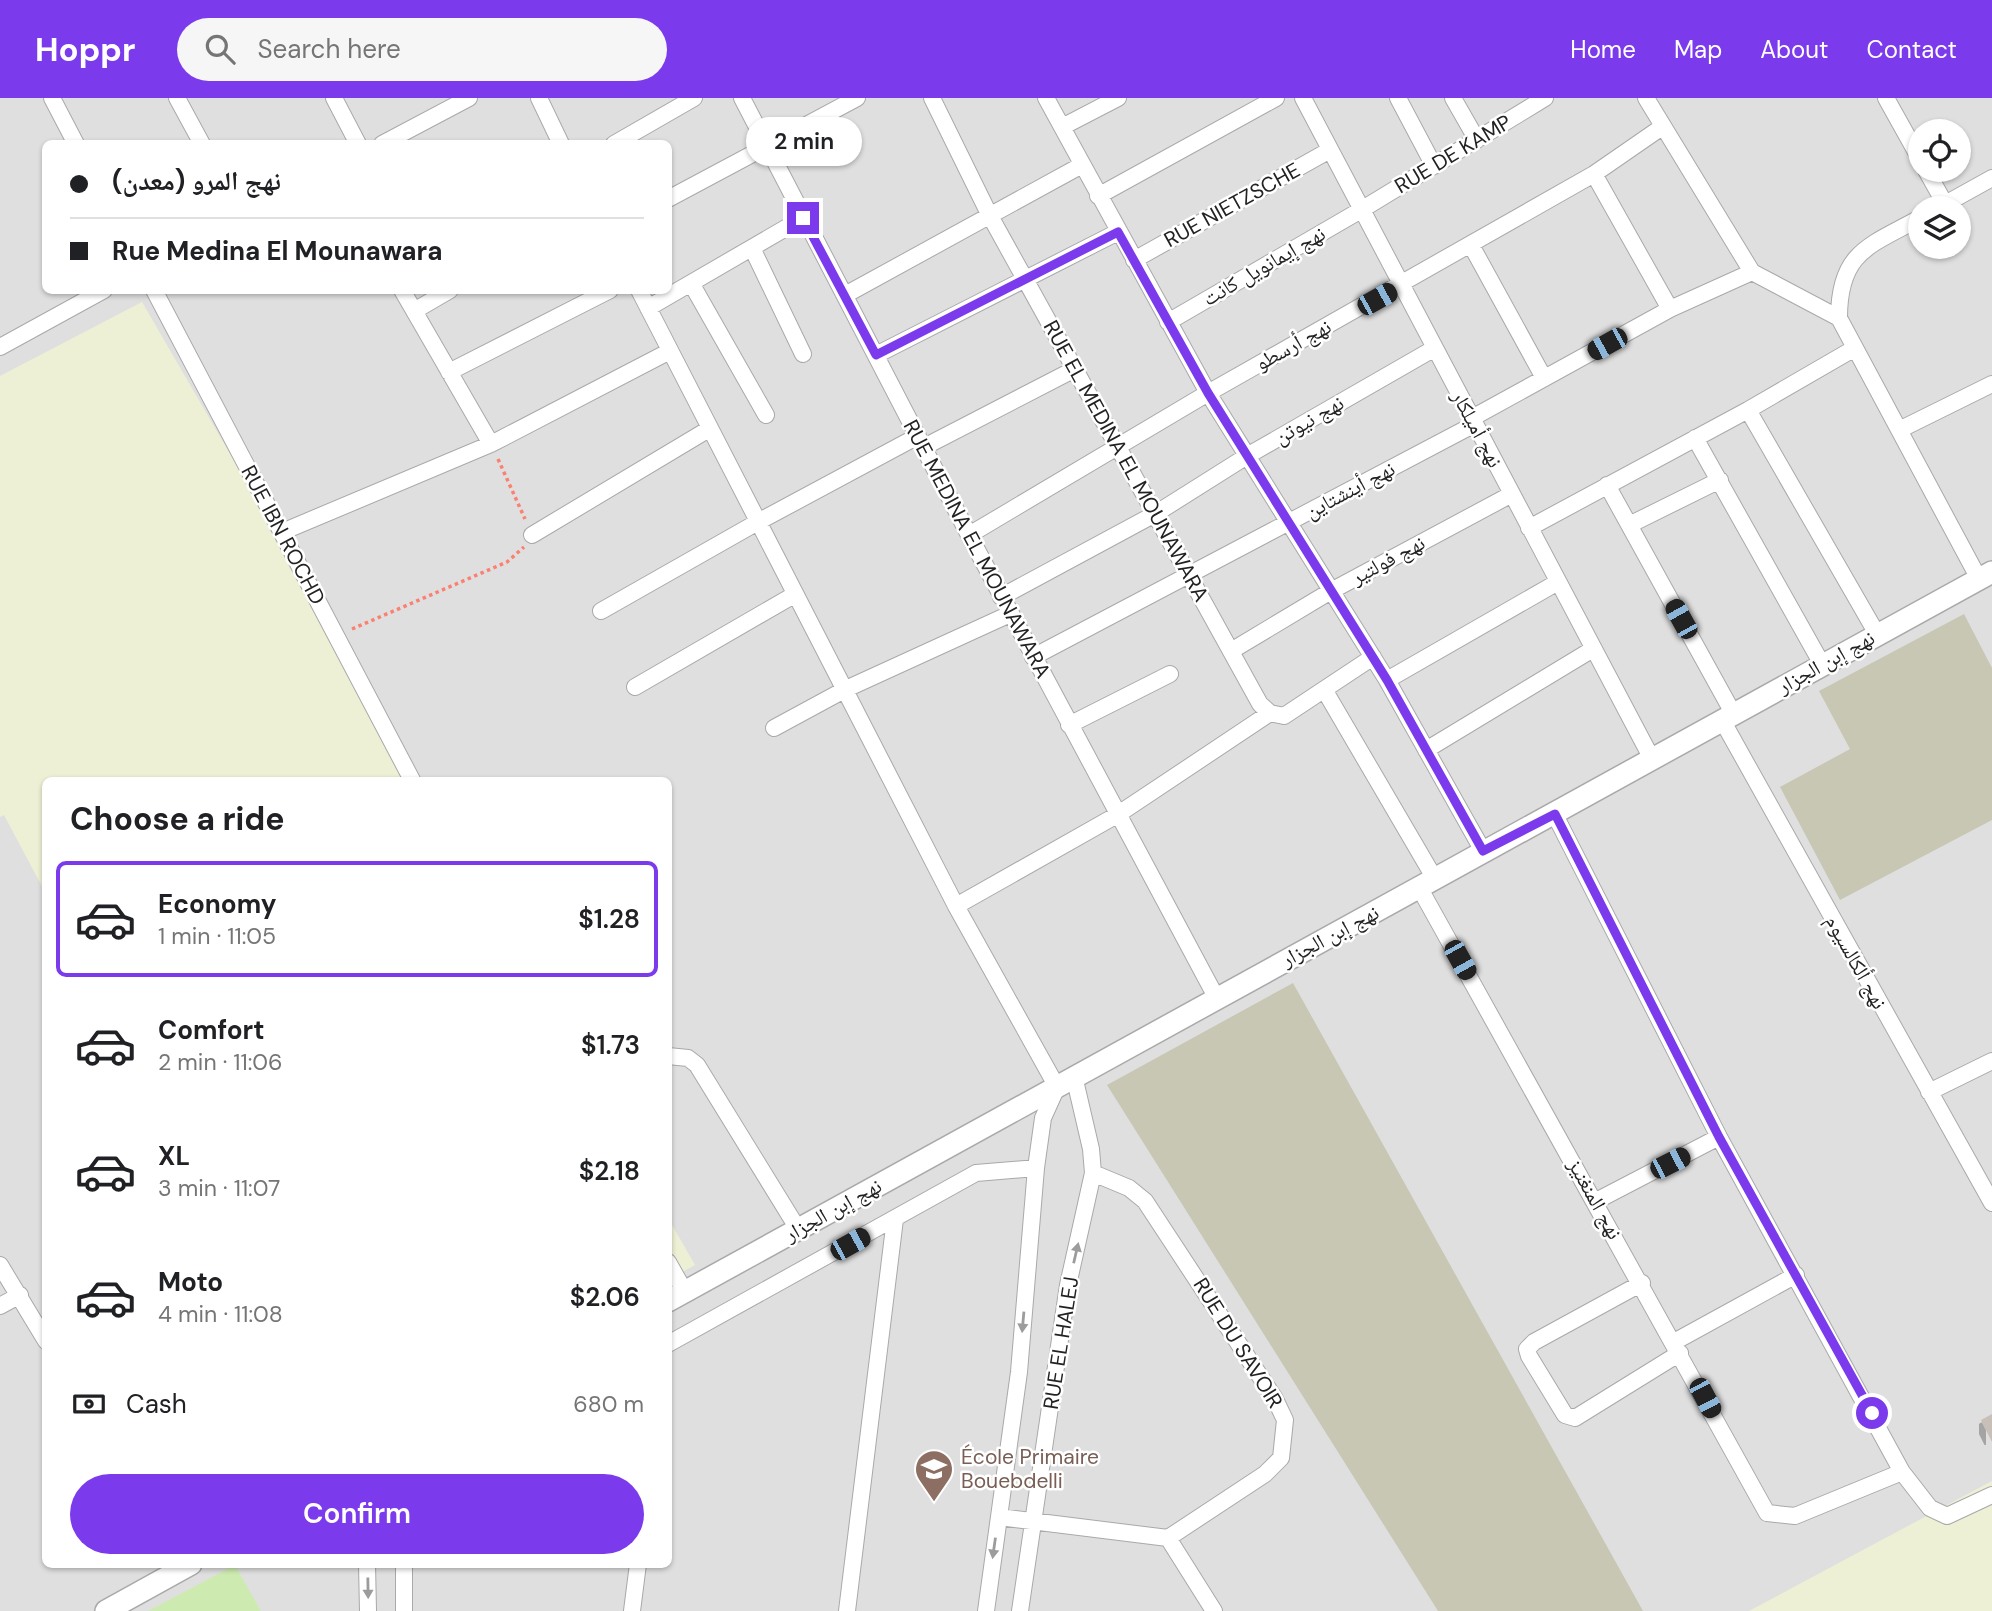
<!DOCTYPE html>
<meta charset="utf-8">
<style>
:root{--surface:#fff;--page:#f6f6f6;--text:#202124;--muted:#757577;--line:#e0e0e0;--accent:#7c3aed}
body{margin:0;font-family:"DM Sans","Noto Naskh Arabic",sans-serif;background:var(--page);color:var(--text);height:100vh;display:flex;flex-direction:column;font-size:26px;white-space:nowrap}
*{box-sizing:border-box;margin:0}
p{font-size:23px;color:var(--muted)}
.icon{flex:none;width:38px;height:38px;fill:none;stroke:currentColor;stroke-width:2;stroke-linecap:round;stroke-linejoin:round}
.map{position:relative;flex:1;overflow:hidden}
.sheet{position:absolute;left:42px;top:679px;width:630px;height:791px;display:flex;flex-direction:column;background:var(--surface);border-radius:10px;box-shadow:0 2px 5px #0004}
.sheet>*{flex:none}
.guide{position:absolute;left:42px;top:42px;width:630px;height:154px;border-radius:10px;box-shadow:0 2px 5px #0004;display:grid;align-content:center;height:154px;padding:0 28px;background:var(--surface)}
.tools{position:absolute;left:1908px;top:21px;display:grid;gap:14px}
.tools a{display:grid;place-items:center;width:63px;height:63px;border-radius:50%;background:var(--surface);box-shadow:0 2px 5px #0004;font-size:35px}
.end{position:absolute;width:32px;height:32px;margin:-16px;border:9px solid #7c3aed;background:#fff;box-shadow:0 0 0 4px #fff}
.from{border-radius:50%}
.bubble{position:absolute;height:49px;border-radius:24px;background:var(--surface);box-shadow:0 2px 5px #0004;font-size:23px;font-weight:600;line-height:49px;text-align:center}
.car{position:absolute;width:21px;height:42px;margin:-21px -10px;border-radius:9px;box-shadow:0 0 5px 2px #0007;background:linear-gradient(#222 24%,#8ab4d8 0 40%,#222 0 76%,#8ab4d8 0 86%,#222 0)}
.guide b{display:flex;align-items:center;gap:24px;height:66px;font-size:26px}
.guide b+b{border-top:2px solid var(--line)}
.guide i{width:18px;height:18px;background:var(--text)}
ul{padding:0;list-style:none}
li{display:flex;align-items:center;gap:21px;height:116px;margin:0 14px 10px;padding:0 14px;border:4px solid transparent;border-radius:10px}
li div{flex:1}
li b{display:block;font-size:26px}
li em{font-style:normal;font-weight:600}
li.active{border-color:var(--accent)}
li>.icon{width:63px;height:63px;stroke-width:1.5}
h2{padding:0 28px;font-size:32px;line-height:84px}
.pay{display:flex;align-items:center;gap:18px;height:77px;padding:0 28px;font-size:26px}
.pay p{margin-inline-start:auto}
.action{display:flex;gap:14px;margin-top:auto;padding:14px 28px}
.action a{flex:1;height:80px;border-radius:42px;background:var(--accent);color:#fff;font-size:28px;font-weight:600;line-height:80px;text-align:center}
header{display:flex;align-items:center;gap:42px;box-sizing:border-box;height:98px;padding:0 35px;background:var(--accent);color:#fff}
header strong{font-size:33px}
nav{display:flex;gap:38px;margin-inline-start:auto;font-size:24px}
.search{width:490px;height:63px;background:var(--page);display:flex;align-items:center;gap:18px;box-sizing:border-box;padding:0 24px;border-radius:38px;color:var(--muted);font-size:26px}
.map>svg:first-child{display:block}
.residential{fill:#e0dfdf;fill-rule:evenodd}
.construction{fill:#c7c7b4}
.farmland{fill:#eef0d5}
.grass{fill:#cdebb0}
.building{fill:#c7bfb8;filter:url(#shadow)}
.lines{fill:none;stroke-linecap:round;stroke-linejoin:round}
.minor-casing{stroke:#a9a9a9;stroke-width:18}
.tertiary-casing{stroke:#a9a9a9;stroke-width:24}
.path{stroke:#fa8072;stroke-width:3.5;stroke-dasharray:3.5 3.5;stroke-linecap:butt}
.minor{stroke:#fff;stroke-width:16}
.tertiary{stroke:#fff;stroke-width:21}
.oneway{fill:#9c9c9c}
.route{stroke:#7c3aed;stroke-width:9}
.labels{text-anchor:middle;stroke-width:5;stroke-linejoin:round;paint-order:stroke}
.street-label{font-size:21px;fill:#222;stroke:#fff}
.education-label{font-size:21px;fill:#785e54;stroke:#fff;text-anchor:start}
</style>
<header>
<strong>Hoppr</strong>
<div class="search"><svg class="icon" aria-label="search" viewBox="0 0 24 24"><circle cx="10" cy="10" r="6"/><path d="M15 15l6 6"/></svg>Search here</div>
<nav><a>Home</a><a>Map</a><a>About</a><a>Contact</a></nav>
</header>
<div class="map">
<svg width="1992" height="1513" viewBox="0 0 1992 1513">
<defs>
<filter id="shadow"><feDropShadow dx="-6" dy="6" stdDeviation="0" flood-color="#0004"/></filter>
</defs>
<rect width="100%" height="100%" fill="#f2efe9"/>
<!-- residential -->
<path class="residential" d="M0,0H1992V1513H0ZM1920,33H1958V72H1920ZM46,46H668V192H46ZM1920,110H1958V149H1920ZM46,682H668V1466H46Z"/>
<!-- construction -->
<path class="construction" d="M1964,516L1992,570V722L1840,802L1780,689L1850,651L1819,593Z
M1293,885L1643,1513H1438L1107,987Z"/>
<!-- farmland -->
<path class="farmland" d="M142,204L419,682H46L45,794L4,717L0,719V278Z
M668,1120L695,1167L669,1181H668Z
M1992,1383V1513H1749Z"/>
<!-- grass -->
<path class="grass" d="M235,1467L261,1513H148Z"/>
<!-- building -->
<path class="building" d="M1992,1316V1344L1981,1322Z"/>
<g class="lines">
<defs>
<path id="minor" d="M52,0L76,46
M177,0L202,46
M334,0L358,46
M539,0L561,46
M742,0L969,437L1216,899
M932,0L989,116L1260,606L1270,615L1284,618L1373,559
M1046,0L1208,295L1387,582L1483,753
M1303,0L1652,661
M1398,0L1434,68
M1453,0L1477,42
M1646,0L1752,174L1839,220
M1886,0L1920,61
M1062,29L1118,0
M382,46L469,0
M614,46L694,0
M1926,72L1945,106
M1594,76L1662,29
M1098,98L1276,0
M668,101L857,0
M1938,110L1992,80
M1920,120C1869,148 1839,154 1839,220L1979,481
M1471,147L1544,280
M752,150L803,256
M1134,162L1330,52
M691,185L766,317
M154,192L412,682
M402,192L491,346
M639,192L956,808L1057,989L1043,1020L1036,1070L1019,1274L986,1513
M845,197L1082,67
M648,210L803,120
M414,213L450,192
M1168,224L1361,112L1545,0
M0,249L104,192
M876,257L1118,134
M449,274L610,192
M1748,312L1855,250
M1472,320L1670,211L1752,174
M1899,332L1992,286
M1695,340L1823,568
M924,349L1075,271
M1607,387L1733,615
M1629,427L1720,382
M1529,430L1748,312L1877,536
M282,434L491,346L670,253
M532,437L709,331
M969,437L1208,295L1594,76L1670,211
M1001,499L1155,416L1247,358L1435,250
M601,513L756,425L918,338
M1231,553L1331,493L1512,396
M1033,559L1475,326
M1387,582L1558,484
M635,589L794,497
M1325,593L1435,781
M1722,622L1992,1105
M1069,627L1170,576
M774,630L846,591L1010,516
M1426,652L1593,551
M1555,717L1719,1039L1902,1374L1930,1410L1947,1418L1992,1397
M1419,789L1767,1415L1795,1418L1902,1374
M956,808L1117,717L1270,615
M668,958L688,960L697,967L798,1131
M1929,994L1992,963
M1596,1103L1719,1039
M668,1164L685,1194
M0,1167L46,1243
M1642,1185L1534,1244L1527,1251L1529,1258L1565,1317L1575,1320L1680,1255
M0,1208L20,1197
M1674,1244L1796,1177
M668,1246L976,1075L1036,1070
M999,1419L1168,1440L1265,1376L1281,1360L1285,1322L1275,1301L1145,1103L1129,1090L1093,1075
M1168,1440L1214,1513
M367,1466L368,1513
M404,1513V1466
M632,1513L638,1466
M847,1513L895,1121
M1020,1513L1068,1187L1093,1075L1091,1051L1074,978"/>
<path id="tertiary" d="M668,1203L1992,474
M106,1513L191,1466"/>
</defs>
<!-- minor casing -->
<use href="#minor" class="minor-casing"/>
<!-- tertiary casing -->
<use href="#tertiary" class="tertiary-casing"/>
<!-- path -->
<path class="path" d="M498,361L525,421
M352,531L507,464L524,449"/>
<!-- minor -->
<use href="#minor" class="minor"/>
<!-- tertiary -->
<use href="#tertiary" class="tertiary"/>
</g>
<!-- one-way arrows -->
<defs><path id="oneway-solid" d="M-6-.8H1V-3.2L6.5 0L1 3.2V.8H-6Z" transform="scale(1.75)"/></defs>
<g class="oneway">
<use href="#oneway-solid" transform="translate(1076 1155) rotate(-77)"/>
<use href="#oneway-solid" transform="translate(1023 1224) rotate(95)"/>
<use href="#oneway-solid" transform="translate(994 1450) rotate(98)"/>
<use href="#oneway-solid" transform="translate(368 1490) rotate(89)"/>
</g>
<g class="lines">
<!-- route -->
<path class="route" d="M803,120L876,257L1118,134L1208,295L1387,582L1483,753L1555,716L1719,1039L1872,1315"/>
</g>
<!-- icons -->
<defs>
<symbol id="school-pin" viewBox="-11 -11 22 30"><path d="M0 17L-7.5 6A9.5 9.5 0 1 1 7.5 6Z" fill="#8d6e63" stroke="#fff"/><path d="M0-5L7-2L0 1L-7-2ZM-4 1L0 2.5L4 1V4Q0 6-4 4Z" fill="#fff"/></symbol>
</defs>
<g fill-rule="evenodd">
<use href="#school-pin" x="912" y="1349" width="44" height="60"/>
</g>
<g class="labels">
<!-- street labels -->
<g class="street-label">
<text transform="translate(1453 56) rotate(-31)" y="7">RUE DE KAMP</text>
<text transform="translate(1232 107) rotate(-29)" y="7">RUE NIETZSCHE</text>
<text transform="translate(1264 168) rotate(-30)" y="7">نهج إيمانويل كانت</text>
<text transform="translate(1293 247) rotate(-29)" y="7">نهج أرسطو</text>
<text transform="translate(1309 322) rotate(-30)" y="7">نهج نيوتن</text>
<text transform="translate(1477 331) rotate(62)" y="7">نهج أميلكار</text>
<text transform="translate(1126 363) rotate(61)" y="7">RUE EL MEDINA EL MOUNAWARA</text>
<text transform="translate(1350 392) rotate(-28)" y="7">نهج أينشتاين</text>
<text transform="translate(283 437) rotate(62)" y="7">RUE IBN ROCHD</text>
<text transform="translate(977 451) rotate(62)" y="7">RUE MEDINA EL MOUNAWARA</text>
<text transform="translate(1388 462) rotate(-28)" y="7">نهج فولتير</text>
<text transform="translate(1826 564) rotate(-29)" y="7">نهج إبن الجزار</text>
<text transform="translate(1330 838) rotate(-28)" y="7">نهج إبن الجزار</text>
<text transform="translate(1856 864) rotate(61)" y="7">نهج ألكالسيوم</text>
<text transform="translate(1595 1101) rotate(61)" y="7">نهج المنغنيز</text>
<text transform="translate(833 1112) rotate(-29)" y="7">نهج إبن الجزار</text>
<text transform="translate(1061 1245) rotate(-81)" y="7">RUE EL HALEJ</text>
<text transform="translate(1238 1245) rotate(58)" y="7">RUE DU SAVOIR</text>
</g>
<!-- education labels -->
<g class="education-label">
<text x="961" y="1366">École Primaire<tspan x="961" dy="24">Bouebdelli</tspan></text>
</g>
</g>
</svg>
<div class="tools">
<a><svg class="icon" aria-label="locate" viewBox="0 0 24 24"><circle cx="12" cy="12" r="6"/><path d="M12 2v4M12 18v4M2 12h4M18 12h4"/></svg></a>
<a><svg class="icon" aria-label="layers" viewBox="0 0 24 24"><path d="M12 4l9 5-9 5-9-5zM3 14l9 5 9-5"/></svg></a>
</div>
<i class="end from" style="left:1872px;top:1315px"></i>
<i class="end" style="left:803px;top:120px"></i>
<div class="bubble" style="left:746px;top:19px;width:116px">2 min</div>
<i class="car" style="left:1377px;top:201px;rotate:61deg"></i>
<i class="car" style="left:1607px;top:246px;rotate:241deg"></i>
<i class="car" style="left:1681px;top:521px;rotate:331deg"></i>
<i class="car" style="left:1460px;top:862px;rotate:151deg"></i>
<i class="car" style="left:1670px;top:1065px;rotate:63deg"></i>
<i class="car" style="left:850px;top:1146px;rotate:61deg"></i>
<i class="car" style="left:1705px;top:1300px;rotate:152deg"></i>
<div class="guide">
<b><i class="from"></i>نهج المرو (معدن)</b>
<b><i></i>Rue Medina El Mounawara</b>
</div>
<section class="sheet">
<h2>Choose a ride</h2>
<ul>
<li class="active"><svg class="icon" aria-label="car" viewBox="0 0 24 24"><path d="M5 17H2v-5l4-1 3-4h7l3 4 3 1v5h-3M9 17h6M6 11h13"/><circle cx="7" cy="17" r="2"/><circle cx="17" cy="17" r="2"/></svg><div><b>Economy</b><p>1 min · 11:05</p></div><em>$1.28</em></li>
<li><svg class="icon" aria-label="car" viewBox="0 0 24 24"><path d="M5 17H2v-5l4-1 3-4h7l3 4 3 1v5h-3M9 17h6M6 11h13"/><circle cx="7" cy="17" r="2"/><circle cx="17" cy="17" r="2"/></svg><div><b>Comfort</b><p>2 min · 11:06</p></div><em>$1.73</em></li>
<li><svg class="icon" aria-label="car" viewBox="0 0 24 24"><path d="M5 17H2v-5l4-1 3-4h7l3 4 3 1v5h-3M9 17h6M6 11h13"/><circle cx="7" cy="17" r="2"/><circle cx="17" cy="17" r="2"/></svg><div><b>XL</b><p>3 min · 11:07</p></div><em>$2.18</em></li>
<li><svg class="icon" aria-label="car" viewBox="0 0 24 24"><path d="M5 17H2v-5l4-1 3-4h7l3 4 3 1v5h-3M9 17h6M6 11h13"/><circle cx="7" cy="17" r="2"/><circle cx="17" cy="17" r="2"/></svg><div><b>Moto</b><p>4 min · 11:08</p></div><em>$2.06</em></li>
</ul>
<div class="pay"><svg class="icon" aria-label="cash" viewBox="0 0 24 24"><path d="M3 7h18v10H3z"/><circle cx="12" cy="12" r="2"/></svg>Cash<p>680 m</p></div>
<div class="action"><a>Confirm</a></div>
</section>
</div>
